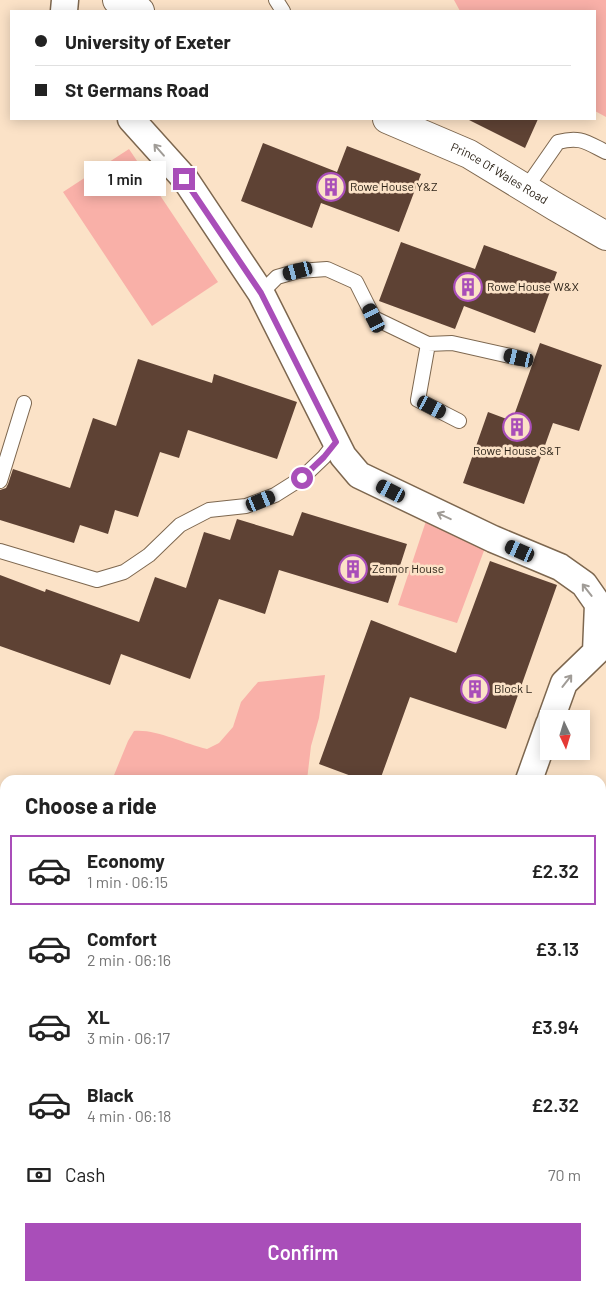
<!DOCTYPE html>
<meta charset="utf-8">
<style>
:root{--surface:#fff;--page:#f2f2f2;--text:#222;--muted:#767676;--line:#e0e0e0;--accent:#a94eb9}
body{margin:0;font-family:Barlow,sans-serif;background:var(--page);color:var(--text);height:100vh;display:flex;flex-direction:column;font-size:19px;white-space:nowrap}
*{box-sizing:border-box;margin:0}
p{font-size:16px;color:var(--muted)}
.icon{flex:none;width:28px;height:28px;fill:none;stroke:currentColor;stroke-width:2;stroke-linecap:round;stroke-linejoin:round}
.map{position:relative;flex:1;overflow:hidden}
.drawer{position:absolute;left:0px;top:775px;width:606px;height:516px;display:flex;flex-direction:column;background:var(--surface);border-radius:15px 15px 0 0;box-shadow:0 2px 12px #0003}
.drawer>*{flex:none}
.banner{position:absolute;left:10px;top:10px;width:586px;height:110px;border-radius:0px;box-shadow:0 2px 12px #0003;display:grid;align-content:center;height:110px;padding:0 25px;background:var(--surface)}
.needle{width:32px;rotate:176deg}
.tools{position:absolute;left:540px;top:710px;display:grid;gap:10px}
.tools a{display:grid;place-items:center;width:50px;height:50px;border-radius:0px;background:var(--surface);box-shadow:0 2px 12px #0003;font-size:25px}
.end{position:absolute;width:22px;height:22px;margin:-11px;border:6px solid #a94eb9;background:#fff;box-shadow:0 0 0 2px #fff}
.from{border-radius:50%}
.bubble{position:absolute;height:35px;border-radius:0px;background:var(--surface);box-shadow:0 2px 12px #0003;font-size:16px;font-weight:600;line-height:35px;text-align:center}
.car{position:absolute;width:15px;height:30px;margin:-15px -8px;border-radius:6px;box-shadow:0 0 4px 1px #0007;background:linear-gradient(#222 24%,#8ab4d8 0 40%,#222 0 76%,#8ab4d8 0 86%,#222 0)}
.banner b{display:flex;align-items:center;gap:18px;height:48px;font-size:19px}
.banner b+b{border-top:1px solid var(--line)}
.banner i{width:12px;height:12px;background:var(--text)}
ul{padding:0;list-style:none}
li{display:flex;align-items:center;gap:15px;height:70px;margin:0 10px 8px;padding:0 15px;border:2px solid transparent;border-radius:0px}
li div{flex:1}
li b{display:block;font-size:19px}
li em{font-style:normal;font-weight:600}
li.active{border-color:var(--accent)}
li>.icon{width:45px;height:45px;stroke-width:1.5}
h2{padding:0 25px;font-size:22px;line-height:60px}
.pay{display:flex;align-items:center;gap:12px;height:55px;padding:0 25px;font-size:19px}
.pay p{margin-inline-start:auto}
.primary-button{display:flex;gap:10px;margin-top:auto;padding:10px 25px}
.primary-button a{flex:1;height:58px;border-radius:0px;background:var(--accent);color:#fff;font-size:20px;font-weight:600;line-height:58px;text-align:center}
.map>svg:first-child{display:block}
.green{fill:#f9b0a8}
.building{fill:#5e4234}
.lines{fill:none;stroke-linecap:round;stroke-linejoin:round}
.service-casing{stroke:#7d674f;stroke-width:16}
.minor-casing{stroke:#7d674f;stroke-width:29}
.tertiary-casing{stroke:#7d674f;stroke-width:30}
.service{stroke:#fff;stroke-width:14}
.minor{stroke:#fff;stroke-width:26}
.tertiary{stroke:#fff;stroke-width:28}
.oneway{stroke:#a09c97}
.route{stroke:#a94eb9;stroke-width:6}
.labels{text-anchor:middle;stroke-width:5;stroke-linejoin:round;paint-order:stroke}
.street-label{font-size:12px;fill:#2c2318;stroke:#fbe2c7}
.poi-label{font-size:12px;fill:#2c2318;stroke:#fbe2c7;text-anchor:start}
</style>
<div class="map">
<svg width="606" height="1291" viewBox="0 0 606 1291">
<rect width="100%" height="100%" fill="#fbe2c7"/>
<!-- green -->
<path class="green" d="M454,0H606V117L595,111V11H460Z
M129,149L218,282L152,326L63,192Z
M426,521L485,548L457,623L398,605Z
M325,675L319,718L311,746L307,780H112L128,741L134,731C157,729 184,744 207,749L219,743L233,727L241,702L258,682Z
M0,941L5,944V1071L0,1082Z
M606,1060V1118L601,1113V1062Z
M606,1129V1291H373L381,1286H601V1134Z"/>
<!-- building -->
<path class="building" d="M467,119H538L525,148Z
M263,143L337,172L347,146L421,174L399,232L321,203L312,228L241,201Z
M401,242L475,269L484,245L557,272L535,333L464,306L455,329L379,301Z
M540,343L602,365L579,431L553,423L524,504L463,483L488,412L512,421Z
M138,359L212,383L214,374L297,402L277,459L188,430L179,458L160,452L138,517L115,510L108,534L80,525L74,543L0,520V490L6,488L8,484L13,469L70,488L93,418L116,426Z
M302,512L407,544L388,603L279,570L265,614L219,599L190,679L121,654L110,685L0,646V575L45,592L46,589L139,622L155,577L186,588L204,532L230,540L237,519L293,536Z
M490,561L557,585L506,729L410,697L380,780H362L319,764L371,620L456,653Z"/>
<g class="lines">
<defs>
<path id="service" d="M276,0L283,11
M526,188L558,142C580,136 586,142 606,152
M261,293L277,277L298,271L327,269L356,282L374,318L428,344
M459,421L418,400L428,344L452,343L519,358
M0,481L24,403
M0,551L97,580L124,572L149,555L180,525L209,510L246,506L275,495L302,478L324,457L336,442
M0,1091L5,1084"/>
<path id="minor" d="M64,11L65,0
M131,119L185,179L261,293L343,456L359,475L493,539L560,567L584,584L598,604L596,652L564,683L551,719
M529,780L549,724
M0,921L5,923"/>
<g id="tertiary">
<path d="M117,0L140,11"/>
<path id="s1" d="M387,119L469,154L556,207L606,236"/>
</g>
</defs>
<!-- service casing -->
<use href="#service" class="service-casing"/>
<!-- minor casing -->
<use href="#minor" class="minor-casing"/>
<!-- tertiary casing -->
<use href="#tertiary" class="tertiary-casing"/>
<!-- service -->
<use href="#service" class="service"/>
<!-- minor -->
<use href="#minor" class="minor"/>
<!-- tertiary -->
<use href="#tertiary" class="tertiary"/>
</g>
<!-- one-way arrows -->
<defs><path id="oneway-shaft" d="M-6 0H5M1.5-3L5.5 0L1.5 3" fill="none" stroke-width="1.6" stroke-linecap="round" stroke-linejoin="round" transform="scale(1.25)"/></defs>
<g class="oneway">
<use href="#oneway-shaft" transform="translate(159 150) rotate(-131)"/>
<use href="#oneway-shaft" transform="translate(444 516) rotate(-155)"/>
<use href="#oneway-shaft" transform="translate(587 590) rotate(-128)"/>
<use href="#oneway-shaft" transform="translate(567 681) rotate(-52)"/>
</g>
<g class="lines">
<!-- route -->
<path class="route" d="M184,179L261,293L336,442L324,457L302,478"/>
</g>
<!-- icons -->
<defs>
<symbol id="building-ring" viewBox="-11 -11 22 22"><circle r="9.5" fill="#fbe2c7" stroke="#a94eb9" stroke-width="1.5"/><path d="M-4-6H4V6H1V3H-1V6H-4ZM-2.5-4.3h1.7v1.8h-1.7ZM.8-4.3h1.7v1.8H.8ZM-2.5-1h1.7V.8h-1.7ZM.8-1h1.7V.8H.8Z" fill="#a94eb9"/></symbol>
</defs>
<g fill-rule="evenodd">
<use href="#building-ring" x="315" y="171" width="32" height="32"/>
<use href="#building-ring" x="452" y="271" width="32" height="32"/>
<use href="#building-ring" x="501" y="411" width="32" height="32"/>
<use href="#building-ring" x="337" y="553" width="32" height="32"/>
<use href="#building-ring" x="459" y="673" width="32" height="32"/>
</g>
<g class="labels">
<!-- street labels -->
<g class="street-label">
<text dy="4" stroke="none"><textPath href="#s1" startOffset="125">Prince Of Wales Road</textPath></text>
</g>
<!-- poi labels -->
<g class="poi-label">
<text x="350" y="191">Rowe House Y&amp;Z</text>
<text x="487" y="291">Rowe House W&amp;X</text>
<text x="517" y="455" text-anchor="middle">Rowe House S&amp;T</text>
<text x="372" y="573">Zennor House</text>
<text x="494" y="693">Block L</text>
</g>
</g>
</svg>
<div class="tools">
<a><svg class="needle" viewBox="-14 -14 28 28"><path d="M0-13l5 13h-10z" fill="#e53935"/><path d="M0 13l5-13h-10z" fill="#767676"/></svg></a>
</div>
<i class="end from" style="left:302px;top:478px"></i>
<i class="end" style="left:184px;top:179px"></i>
<div class="bubble" style="left:84px;top:161px;width:82px">1 min</div>
<i class="car" style="left:298px;top:271px;rotate:255deg"></i>
<i class="car" style="left:374px;top:318px;rotate:334deg"></i>
<i class="car" style="left:519px;top:358px;rotate:283deg"></i>
<i class="car" style="left:432px;top:407px;rotate:117deg"></i>
<i class="car" style="left:391px;top:491px;rotate:297deg"></i>
<i class="car" style="left:261px;top:501px;rotate:68deg"></i>
<i class="car" style="left:520px;top:551px;rotate:294deg"></i>
<div class="banner">
<b><i class="from"></i>University of Exeter</b>
<b><i></i>St Germans Road</b>
</div>
<section class="drawer">
<h2>Choose a ride</h2>
<ul>
<li class="active"><svg class="icon" aria-label="car" viewBox="0 0 24 24"><path d="M5 17H2v-5l4-1 3-4h7l3 4 3 1v5h-3M9 17h6M6 11h13"/><circle cx="7" cy="17" r="2"/><circle cx="17" cy="17" r="2"/></svg><div><b>Economy</b><p>1 min · 06:15</p></div><em>£2.32</em></li>
<li><svg class="icon" aria-label="car" viewBox="0 0 24 24"><path d="M5 17H2v-5l4-1 3-4h7l3 4 3 1v5h-3M9 17h6M6 11h13"/><circle cx="7" cy="17" r="2"/><circle cx="17" cy="17" r="2"/></svg><div><b>Comfort</b><p>2 min · 06:16</p></div><em>£3.13</em></li>
<li><svg class="icon" aria-label="car" viewBox="0 0 24 24"><path d="M5 17H2v-5l4-1 3-4h7l3 4 3 1v5h-3M9 17h6M6 11h13"/><circle cx="7" cy="17" r="2"/><circle cx="17" cy="17" r="2"/></svg><div><b>XL</b><p>3 min · 06:17</p></div><em>£3.94</em></li>
<li><svg class="icon" aria-label="car" viewBox="0 0 24 24"><path d="M5 17H2v-5l4-1 3-4h7l3 4 3 1v5h-3M9 17h6M6 11h13"/><circle cx="7" cy="17" r="2"/><circle cx="17" cy="17" r="2"/></svg><div><b>Black</b><p>4 min · 06:18</p></div><em>£2.32</em></li>
</ul>
<div class="pay"><svg class="icon" aria-label="cash" viewBox="0 0 24 24"><path d="M3 7h18v10H3z"/><circle cx="12" cy="12" r="2"/></svg>Cash<p>70 m</p></div>
<div class="primary-button"><a>Confirm</a></div>
</section>
</div>
